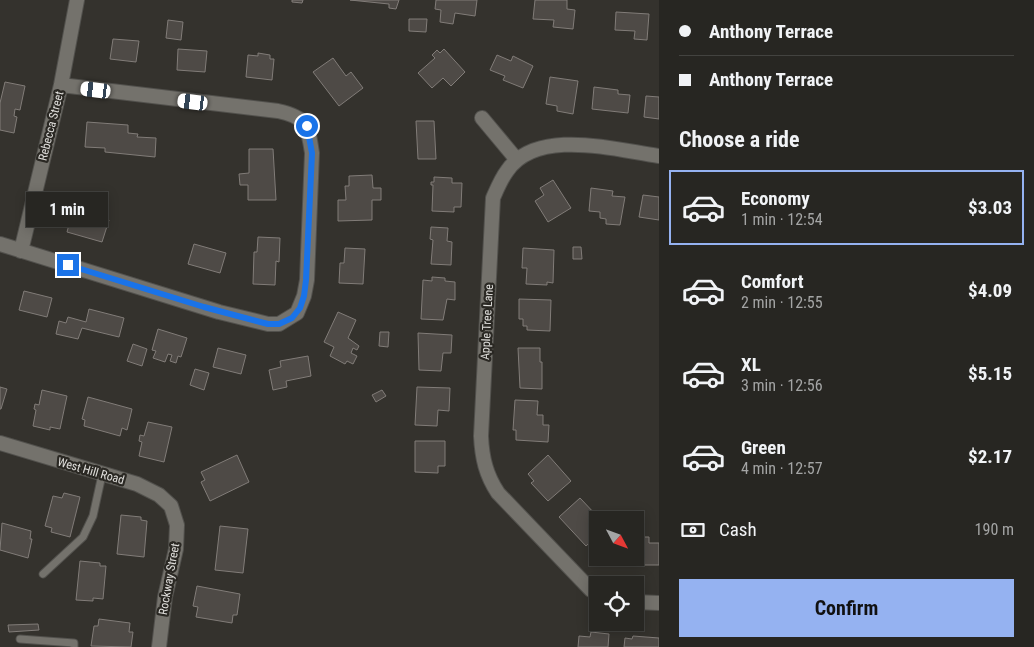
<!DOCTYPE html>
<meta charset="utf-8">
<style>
:root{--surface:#272622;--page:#33322f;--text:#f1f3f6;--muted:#a4a5a5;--line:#434340;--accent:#95b2f1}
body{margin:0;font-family:"Roboto Condensed",sans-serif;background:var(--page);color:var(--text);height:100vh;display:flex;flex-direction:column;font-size:19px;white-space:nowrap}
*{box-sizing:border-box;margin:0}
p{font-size:16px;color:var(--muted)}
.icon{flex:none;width:28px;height:28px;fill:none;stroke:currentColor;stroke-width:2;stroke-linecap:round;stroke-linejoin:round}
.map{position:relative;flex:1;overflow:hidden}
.details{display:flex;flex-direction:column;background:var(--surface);width:375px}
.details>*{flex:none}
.banner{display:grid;align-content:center;height:110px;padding:0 20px;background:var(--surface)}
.needle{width:32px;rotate:131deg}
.controls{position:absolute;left:589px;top:511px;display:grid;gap:10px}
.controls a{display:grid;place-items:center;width:55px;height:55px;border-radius:0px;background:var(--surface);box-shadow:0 2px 12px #0003,0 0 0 1px var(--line);font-size:25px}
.end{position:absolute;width:22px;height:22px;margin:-11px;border:6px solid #1a73e8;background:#fff;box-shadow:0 0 0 2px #fff}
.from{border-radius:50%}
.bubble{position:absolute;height:35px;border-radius:0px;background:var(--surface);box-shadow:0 2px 12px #0003,0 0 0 1px var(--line);font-size:16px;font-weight:700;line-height:35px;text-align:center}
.car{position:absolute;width:15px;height:30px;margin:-15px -8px;border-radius:6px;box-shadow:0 0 4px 1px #0007;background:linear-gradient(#fff 24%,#345 0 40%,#fff 0 76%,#345 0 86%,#fff 0)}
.banner b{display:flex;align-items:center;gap:18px;height:48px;font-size:19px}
.banner b+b{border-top:1px solid var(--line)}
.banner i{width:12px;height:12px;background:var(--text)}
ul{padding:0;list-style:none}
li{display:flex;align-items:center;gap:15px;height:75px;margin:0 10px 8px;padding:0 10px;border:2px solid transparent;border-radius:0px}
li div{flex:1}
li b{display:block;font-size:19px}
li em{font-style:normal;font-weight:700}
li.on{border-color:var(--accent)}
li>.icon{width:45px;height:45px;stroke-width:1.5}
h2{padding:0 20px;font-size:22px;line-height:60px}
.pay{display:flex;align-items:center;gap:12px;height:55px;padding:0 20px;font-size:19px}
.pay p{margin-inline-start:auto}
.cta{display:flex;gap:10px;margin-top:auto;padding:10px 20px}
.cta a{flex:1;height:58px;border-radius:0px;background:var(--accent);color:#111;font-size:20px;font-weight:700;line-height:58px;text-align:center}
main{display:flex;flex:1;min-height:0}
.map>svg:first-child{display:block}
.building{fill:#4e4a46;stroke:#817c78}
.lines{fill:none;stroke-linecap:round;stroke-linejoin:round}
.service-casing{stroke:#52514d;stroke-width:9}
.minor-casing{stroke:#52514d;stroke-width:16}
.service{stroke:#74726c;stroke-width:7}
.minor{stroke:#74726c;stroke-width:14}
.route{stroke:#1a73e8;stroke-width:6}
.labels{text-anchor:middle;stroke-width:4.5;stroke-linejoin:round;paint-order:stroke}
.street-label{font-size:12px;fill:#e0dfdc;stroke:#2a2823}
</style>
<main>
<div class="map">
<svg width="659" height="647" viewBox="0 0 659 647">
<rect width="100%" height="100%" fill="#34322d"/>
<!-- building -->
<path class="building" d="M292,0H303L302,3L292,2Z
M350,0H399L396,9L389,8V4Z
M436,0H477L475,16L455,13L453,24L440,22L441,10L435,9Z
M535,0H567V9L575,10L573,29L553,27L554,20L533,19Z
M616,12L649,14L647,40L634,39L635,31L615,30Z
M409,19H427L426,32L409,31Z
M168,20L183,22L181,40L166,38Z
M113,39L139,41L136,62L110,59Z
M178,49L207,51L205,72L177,70Z
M444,49L465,72L451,86L443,78L432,88L418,73L435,58L432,55L437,50L440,53Z
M258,53L270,55V59H274L272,80L246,77L248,55L258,56Z
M497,55L511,61L513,56L533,66L523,88L503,80L505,76L490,70Z
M333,58L346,76L351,72L363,88L339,106L313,72Z
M550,77L578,81L573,114L557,111V106L546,104Z
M5,82L25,86L20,110L15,109L14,116L17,117L14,133L0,130V103Z
M594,87L618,90V94L630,95L628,113L592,109Z
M646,96L659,97V119L644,117Z
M416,121H434L436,159H418Z
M87,122L128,125V133L138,134L137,137L156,138L155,157L105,152V148L85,147Z
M249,149H273L276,200H248V185H240L239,174L249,173Z
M372,175L373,188H381V200H372V220L338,221V200H346L345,186H349V176Z
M434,177L452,178V183H462L461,207H454V212L432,211L433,185H431V182H434Z
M553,180L571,208L548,222L535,201L544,195L540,188Z
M591,188L613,191L612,196L625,197L620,225L606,224V219L600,218V212L589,211Z
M643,195L659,197V220L639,217Z
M73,210L109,220L102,242L67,232Z
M431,227L448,228L447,241L452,242L451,265L431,264L433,240L430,239Z
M258,237L280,238L279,262L276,261L275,285L253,284L254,252H257Z
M194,244L226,253L220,273L188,264Z
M573,247H581L582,259H573Z
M345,248L365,249L363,284L339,283L340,263H344Z
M523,248L554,250L553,283L547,282V285L526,284L527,268H522Z
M432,277L445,278V281L455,282V300L447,299L443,320L421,319L423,280L432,281Z
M24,291L52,298L47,317L19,310Z
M519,299L551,300L550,331L527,330V326H523V319H519Z
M89,309L124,318L119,337L82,328L78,339L56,334L59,321L66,323L68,317L86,322Z
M338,312L356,320L348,338L359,346L357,350L353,348L351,353L357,356L353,364L347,361L345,364L330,356L334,347L324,342Z
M158,329L187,338L181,357L178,356L176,363L170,361L172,355L168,354L165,362L153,358L156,351L152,350Z
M380,332H389L388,347L379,346Z
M418,333L452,335L451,353H443L441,371L419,370Z
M133,344L147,349L142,366L127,361Z
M218,348L246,355L241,374L213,367Z
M518,348H540V362H542V389L520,388Z
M308,356L311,376L286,381L287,387L273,390L269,370L281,367L280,361Z
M195,369L209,373L204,390L190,385Z
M0,387L7,389L1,409H0Z
M417,387L450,388L449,411L438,410L437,426L415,425Z
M42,390L67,396L60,429L50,427V430L33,426L36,410L34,409L35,404L39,405Z
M382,390L386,396L376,402L372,395Z
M88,397L132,409L127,430L122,428L120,436L84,426L85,420L82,419Z
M515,400L538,401L537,415H543V425H549L548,442L516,440V430H513Z
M148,422L172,427L164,462L139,456L142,442L139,441L140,435L144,436Z
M415,441H445V466H438V473L415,472Z
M237,455L249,482L210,501L201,482L205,480L201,472Z
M548,455L571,481L548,501L531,483L534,481L528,474Z
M64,493L80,497L70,537L51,532L52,528L45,526L53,496L62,498Z
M580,498L597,516L593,520L598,525V535L586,546L559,517Z
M121,515L141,517V520L147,521L144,557L117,554Z
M2,523L31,531L30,539H32L28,558L0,550Z
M220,526L248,529L243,573L215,570Z
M635,537H649V543H659V565H642V559H622L635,558Z
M80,561L100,563V566H106L103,599L93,598V601L76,600Z
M197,586L240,594L237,615H233L232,623L196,617L198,607L193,606Z
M99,619L130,623L129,632H133L131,647L91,646L94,626H98Z
M38,624L39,630L9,632L8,625Z
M591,632L609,634L608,647H578L579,636L590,637Z
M633,636L659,638V647H624L625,638L632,639Z"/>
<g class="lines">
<defs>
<path id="service" d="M43,574L83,537L93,516L102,475
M20,639L74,643V647"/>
<path id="minor" d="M482,118L517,160
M0,244L219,312L268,324H279L297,313L304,296L307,280L312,153C308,126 307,117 278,111L61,85
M21,251L61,85L77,0
M0,443L137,484L159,495L171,506L177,525L176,549L165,597L159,647
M598,593L591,590L498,493C486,475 482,458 481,436L493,198C497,189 501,179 507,171C537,127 615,150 659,156
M635,602L659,603"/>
</defs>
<!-- service casing -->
<use href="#service" class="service-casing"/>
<!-- minor casing -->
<use href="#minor" class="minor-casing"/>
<!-- service -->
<use href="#service" class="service"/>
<!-- minor -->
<use href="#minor" class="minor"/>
</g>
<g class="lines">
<!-- route -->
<path class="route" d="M68,265L204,307L268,324H279L292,318L300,308L304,296L306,280L312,153L307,126"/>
</g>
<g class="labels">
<!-- street labels -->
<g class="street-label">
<text transform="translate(51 126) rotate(-76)" y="4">Rebecca Street</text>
<text transform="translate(487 322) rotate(-87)" y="4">Apple Tree Lane</text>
<text transform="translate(91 471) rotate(16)" y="4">West Hill Road</text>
<text transform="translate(169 579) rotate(-80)" y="4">Rockway Street</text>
</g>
</g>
</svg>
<div class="controls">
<a><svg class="needle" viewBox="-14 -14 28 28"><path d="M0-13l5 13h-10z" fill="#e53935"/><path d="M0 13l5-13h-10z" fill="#a4a5a5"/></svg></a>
<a><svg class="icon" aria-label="locate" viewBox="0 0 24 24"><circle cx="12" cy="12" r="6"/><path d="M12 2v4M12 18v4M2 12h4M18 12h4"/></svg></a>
</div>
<i class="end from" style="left:307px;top:126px"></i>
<i class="end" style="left:68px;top:265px"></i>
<div class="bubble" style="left:26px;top:192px;width:82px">1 min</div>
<i class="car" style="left:96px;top:90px;rotate:277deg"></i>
<i class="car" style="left:193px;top:102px;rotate:277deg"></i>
</div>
<section class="details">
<div class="banner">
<b><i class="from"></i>Anthony Terrace</b>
<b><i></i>Anthony Terrace</b>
</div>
<h2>Choose a ride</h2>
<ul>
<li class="on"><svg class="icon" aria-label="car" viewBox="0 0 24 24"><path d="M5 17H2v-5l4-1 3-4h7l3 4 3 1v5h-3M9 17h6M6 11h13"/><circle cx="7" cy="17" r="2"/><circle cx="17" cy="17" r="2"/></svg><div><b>Economy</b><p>1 min · 12:54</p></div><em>$3.03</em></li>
<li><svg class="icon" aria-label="car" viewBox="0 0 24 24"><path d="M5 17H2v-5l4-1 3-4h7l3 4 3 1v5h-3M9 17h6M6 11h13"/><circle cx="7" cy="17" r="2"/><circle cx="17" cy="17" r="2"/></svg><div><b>Comfort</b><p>2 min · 12:55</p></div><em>$4.09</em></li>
<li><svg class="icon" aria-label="car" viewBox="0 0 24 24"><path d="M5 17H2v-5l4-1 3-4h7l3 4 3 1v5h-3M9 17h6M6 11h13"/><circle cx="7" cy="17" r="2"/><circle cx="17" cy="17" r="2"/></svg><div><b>XL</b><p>3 min · 12:56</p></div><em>$5.15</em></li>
<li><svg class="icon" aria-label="car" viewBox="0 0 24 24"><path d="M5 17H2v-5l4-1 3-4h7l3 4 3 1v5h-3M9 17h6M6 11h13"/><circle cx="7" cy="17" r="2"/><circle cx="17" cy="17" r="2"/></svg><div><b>Green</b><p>4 min · 12:57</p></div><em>$2.17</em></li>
</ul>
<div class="pay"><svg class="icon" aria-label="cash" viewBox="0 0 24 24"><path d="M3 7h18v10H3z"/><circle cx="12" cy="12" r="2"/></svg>Cash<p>190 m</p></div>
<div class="cta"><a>Confirm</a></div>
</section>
</main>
